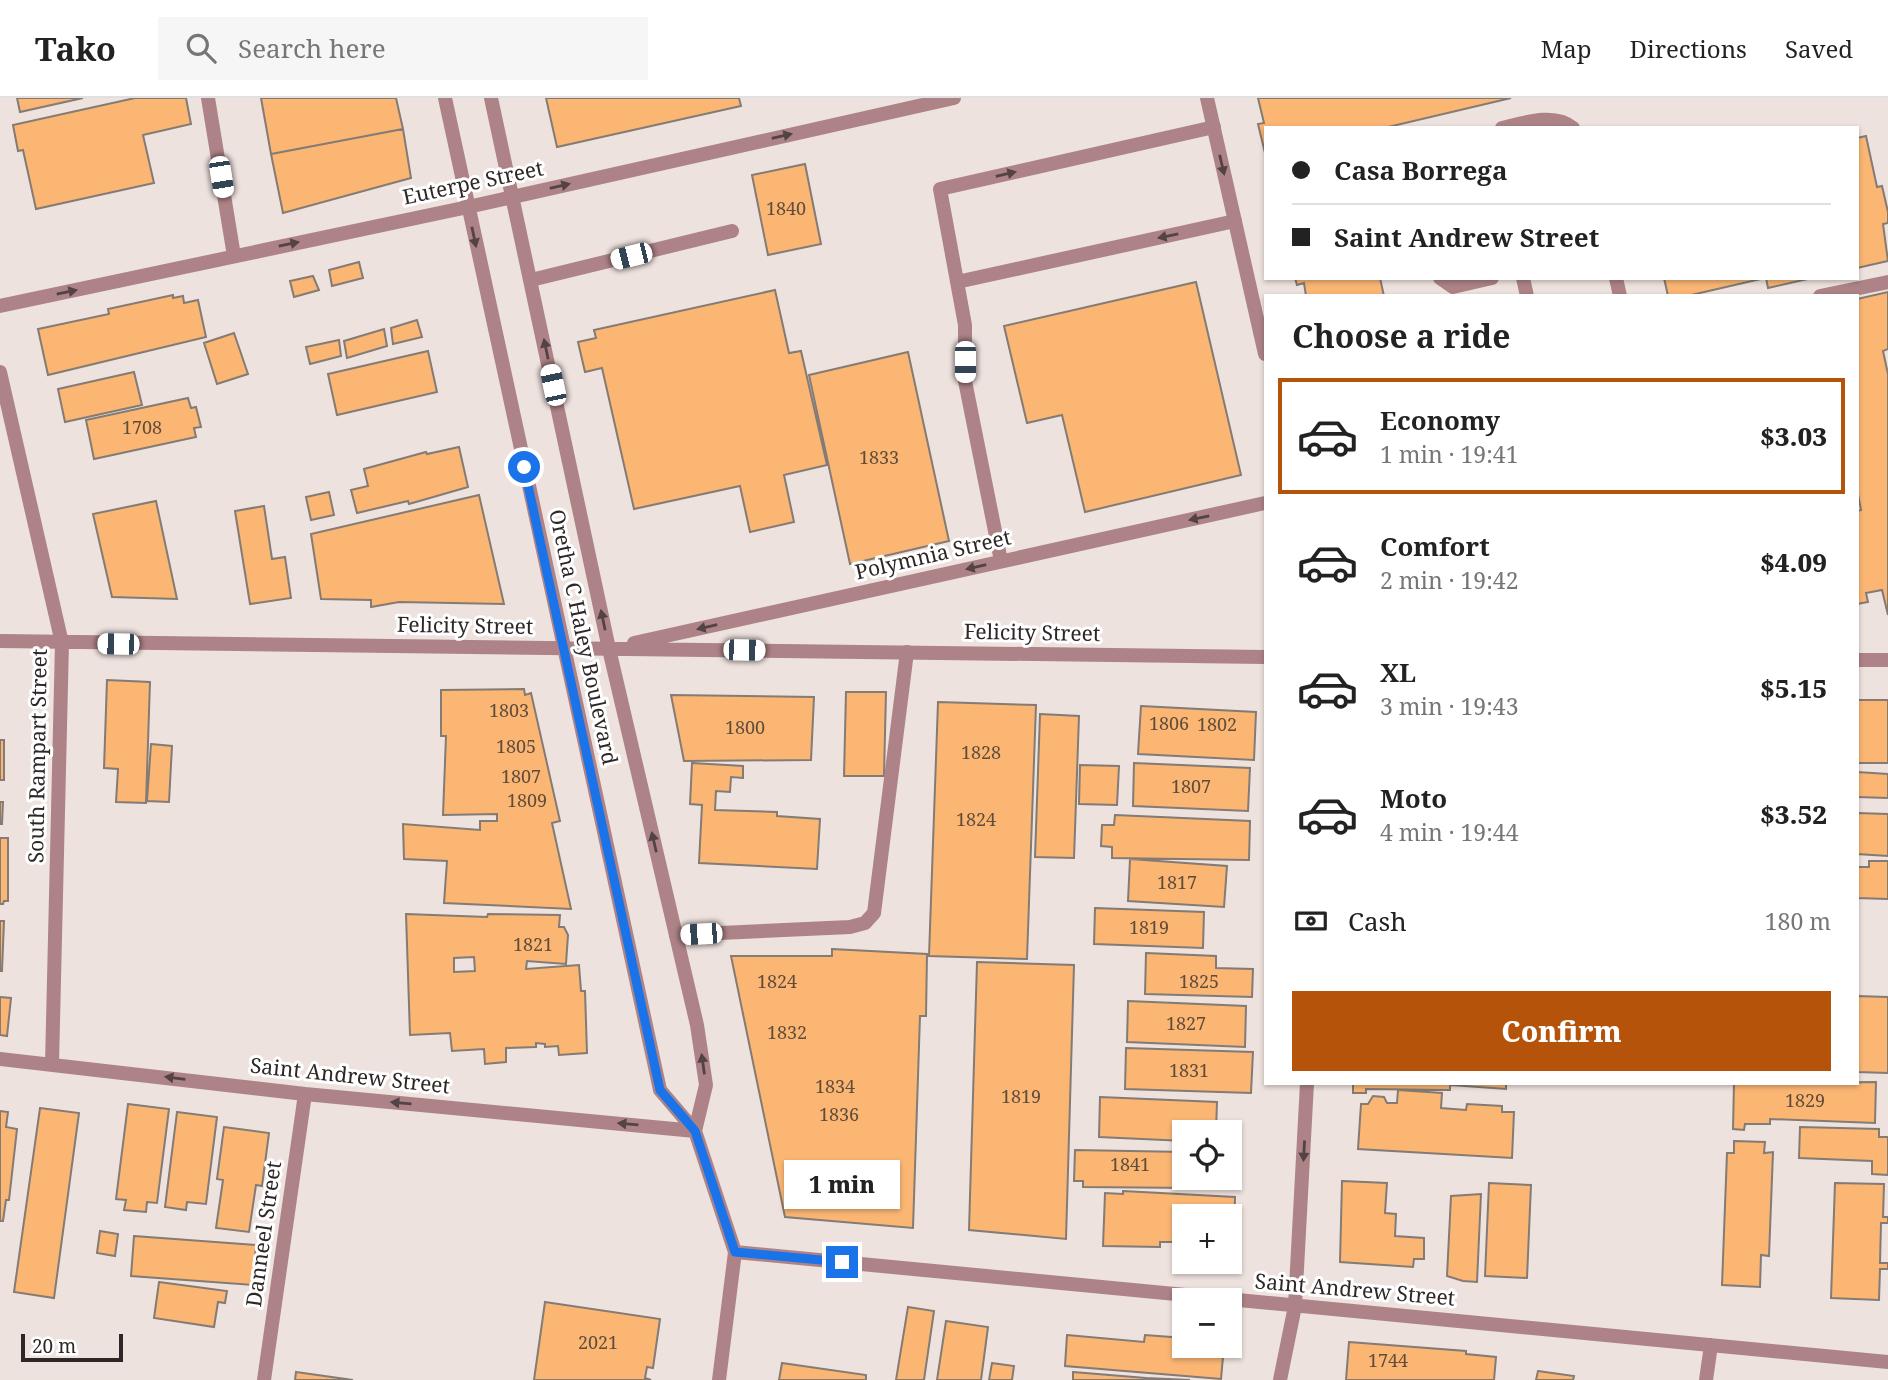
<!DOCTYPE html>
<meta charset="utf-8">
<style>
:root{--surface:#fff;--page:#f6f6f6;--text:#222;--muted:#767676;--line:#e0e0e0;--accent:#b45309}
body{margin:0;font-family:"Noto Serif",serif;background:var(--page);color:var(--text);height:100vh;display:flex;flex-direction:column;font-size:26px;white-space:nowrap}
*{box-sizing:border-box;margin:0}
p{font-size:23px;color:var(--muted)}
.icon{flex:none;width:38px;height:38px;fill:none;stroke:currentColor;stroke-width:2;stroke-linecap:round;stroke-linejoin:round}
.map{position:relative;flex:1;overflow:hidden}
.panel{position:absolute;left:1264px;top:196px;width:595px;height:791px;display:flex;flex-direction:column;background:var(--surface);border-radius:0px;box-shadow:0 2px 5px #0004}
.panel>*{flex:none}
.guide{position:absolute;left:1264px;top:28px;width:595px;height:154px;border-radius:0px;box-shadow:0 2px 5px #0004;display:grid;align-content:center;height:154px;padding:0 28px;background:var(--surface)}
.buttons{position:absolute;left:1172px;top:1022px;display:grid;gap:14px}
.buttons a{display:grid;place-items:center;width:70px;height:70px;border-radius:0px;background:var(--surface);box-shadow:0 2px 5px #0004;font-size:35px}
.scale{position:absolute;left:21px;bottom:18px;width:102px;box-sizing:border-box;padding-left:7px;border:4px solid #2d2827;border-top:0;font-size:19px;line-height:24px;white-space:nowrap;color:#2d2827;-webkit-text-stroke:5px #fff;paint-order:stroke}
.end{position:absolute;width:32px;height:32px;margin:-16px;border:9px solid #1a73e8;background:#fff;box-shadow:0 0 0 4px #fff}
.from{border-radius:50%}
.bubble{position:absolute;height:49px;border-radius:0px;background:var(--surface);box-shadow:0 2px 5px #0004;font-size:23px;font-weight:800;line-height:49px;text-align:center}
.car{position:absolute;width:21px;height:42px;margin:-21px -10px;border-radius:9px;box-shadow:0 0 5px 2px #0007;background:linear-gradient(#fff 24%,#345 0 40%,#fff 0 76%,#345 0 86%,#fff 0)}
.guide b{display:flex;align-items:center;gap:24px;height:66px;font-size:26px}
.guide b+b{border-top:2px solid var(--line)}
.guide i{width:18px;height:18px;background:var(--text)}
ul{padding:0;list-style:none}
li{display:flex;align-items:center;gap:21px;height:116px;margin:0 14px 10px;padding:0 14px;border:4px solid transparent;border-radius:0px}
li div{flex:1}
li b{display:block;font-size:26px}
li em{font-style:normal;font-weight:800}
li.on{border-color:var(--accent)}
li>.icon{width:63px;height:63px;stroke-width:1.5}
h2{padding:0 28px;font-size:32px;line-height:84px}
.pay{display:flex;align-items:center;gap:18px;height:77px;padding:0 28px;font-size:26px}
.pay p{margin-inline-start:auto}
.button{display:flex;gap:14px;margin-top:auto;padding:14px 28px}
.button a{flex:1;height:80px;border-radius:0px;background:var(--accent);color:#fff;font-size:28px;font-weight:800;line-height:80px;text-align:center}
header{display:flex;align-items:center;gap:42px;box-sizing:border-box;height:98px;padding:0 35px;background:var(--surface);border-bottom:2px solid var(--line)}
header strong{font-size:33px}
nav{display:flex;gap:38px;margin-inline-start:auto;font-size:24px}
.search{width:490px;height:63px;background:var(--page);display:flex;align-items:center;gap:18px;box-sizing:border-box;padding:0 24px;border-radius:0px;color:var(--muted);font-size:26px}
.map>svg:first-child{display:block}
.building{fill:#fbb674;stroke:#837b74;stroke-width:2;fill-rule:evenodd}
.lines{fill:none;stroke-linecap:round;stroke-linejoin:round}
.lane{stroke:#ad8387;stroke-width:14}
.street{stroke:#ad8387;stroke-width:14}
.oneway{fill:#534344}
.route{stroke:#1a73e8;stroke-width:9}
.labels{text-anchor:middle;stroke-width:6;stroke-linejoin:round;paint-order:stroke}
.number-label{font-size:18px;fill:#604c3a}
.street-label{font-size:21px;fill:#2d2827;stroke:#fff}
</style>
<header>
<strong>Tako</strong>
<div class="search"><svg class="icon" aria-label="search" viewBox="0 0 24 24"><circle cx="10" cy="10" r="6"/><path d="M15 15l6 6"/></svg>Search here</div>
<nav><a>Map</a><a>Directions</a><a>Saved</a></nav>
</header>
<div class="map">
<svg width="1888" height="1282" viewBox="0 0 1888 1282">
<rect width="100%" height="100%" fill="#eee2de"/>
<!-- building -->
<path class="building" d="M17,0H83L20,14Z
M135,0H186L191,26L143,37L154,85L36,111L23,52L18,53L13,27Z
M261,0H396L403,31L271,56Z
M546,0H739L741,8L557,49Z
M1258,0H1511L1384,30H1265V55L1258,26L1264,25Z
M403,31L411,80L283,115L271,56Z
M1866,38L1877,89L1882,88L1888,114V125L1883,126L1888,163L1857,170V40Z
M805,66L821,146L768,157L752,77Z
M359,164L363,180L332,188L329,172Z
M313,178L319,192L294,199L290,183Z
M1295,180H1380L1384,198H1306L1304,185L1297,187Z
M1664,180H1765L1687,198H1668Z
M1766,180H1812L1768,190Z
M1196,184L1241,377L1085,414L1062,317L1027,325L1004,228Z
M775,192L789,255L801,253L827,367L784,377L794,424L750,434L740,388L634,411L602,270L585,274L578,244L596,240L594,232Z
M1888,194V251L1883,253L1888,276V517L1882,492L1866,495L1868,504L1857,506V413L1861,412L1857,391V201Z
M173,197V200L183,198L184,205L198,202L206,239L48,277L38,231L109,216L108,211Z
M417,222L422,239L393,246L391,230Z
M384,231L387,248L347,260L344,243Z
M234,235L248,276L217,286L204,245Z
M339,242L341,258L310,266L306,249Z
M428,253L437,294L337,317L328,276Z
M908,254L949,443L850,466L809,277Z
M134,274L142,307L65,324L58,291Z
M188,300L191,310L196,309L201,329L194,330L196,339L94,361L86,322Z
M459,349L468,389L409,406L408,403L357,415L351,392L368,388L364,371L426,354L427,356Z
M329,394L334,417L311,422L306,399Z
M479,397L504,506L399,504L371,509V502L321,501L311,436Z
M156,403L177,501L112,499L93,416Z
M264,408L272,461L285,459L291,500L250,506L235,413Z
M107,582L150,584L146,705L116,704L118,671L104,670Z
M524,591L525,597L531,595L560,723L552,725L571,811L444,805L447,763L404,761L403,726L480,732V723H497V716L443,717L446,638H441V592Z
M846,594H886L884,678H844Z
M671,597L814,599L811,662L684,663Z
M1857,602H1888V665H1857Z
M938,604L1036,607L1027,861L929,858Z
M1141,608L1256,614L1254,662L1138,656Z
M1040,616L1079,618L1074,760L1035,759Z
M0,642H4V682H0Z
M151,646L172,648L169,704L147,703Z
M692,665L743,668V680L731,679L730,694L716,693L715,712L777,714V718L820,721L817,771L699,765L702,707L690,706Z
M1134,665L1250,670L1248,713L1133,708Z
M1080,667L1119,668L1117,707L1079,706Z
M1857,674L1888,676V700L1857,699Z
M0,704H3L2,726H0Z
M1857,715L1888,716V758L1857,756Z
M1115,717L1250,723L1249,762L1112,760V749L1101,748L1102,727H1114Z
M0,740H8V803H4L3,806H0Z
M1130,761L1227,768L1224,809L1128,803Z
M1869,763H1888V801L1857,800V769H1869Z
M1095,810L1204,814L1203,850L1094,846Z
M406,816L487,819L488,816L560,817L559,829H564L568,837L566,866L527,863L526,871L579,867L581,893H585L587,955L559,957L558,948L545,949V946L536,945V949L506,950V964L485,966L484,951L452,953L450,935L410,937ZM474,859L475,873L454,874V860Z
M0,823H4L2,873H0Z
M832,851L927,856L926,918H920L913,1130L785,1119L731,858H832Z
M1146,855L1216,858V870L1253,871L1252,899L1145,896Z
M977,864L1074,867L1066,1141L969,1132Z
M1857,898L1888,899V975L1857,974Z
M0,899L11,900L7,938L0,937Z
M1128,903L1246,908L1245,949L1127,944Z
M1126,950L1253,954L1251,995L1125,991Z
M1876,984L1875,1025L1770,1021V1026H1745L1744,1032L1733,1031L1734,985Z
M1353,985H1450V992L1366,991V995H1353Z
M1451,985H1506V991L1451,987Z
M1398,992L1442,995L1441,1010L1466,1012L1467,1006L1502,1008V1014H1514L1512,1060L1358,1051L1361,1006H1368L1373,998L1384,999L1387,1005H1397Z
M1100,999L1217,1004L1216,1034H1185V1043L1099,1039Z
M128,1006L169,1011L157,1105L147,1104L146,1114L124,1112L126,1102L116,1101Z
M40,1010L79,1015L54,1200L14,1194Z
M0,1013L8,1014L6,1029L17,1031L9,1102H6L3,1123H0Z
M177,1014L217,1019L206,1106L187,1104L186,1112L165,1109Z
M224,1029L269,1035L262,1088L256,1087L249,1134L216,1130L223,1082L217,1081Z
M1800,1029L1879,1031V1039H1888V1077L1872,1076V1063L1799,1060Z
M1734,1043L1765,1044L1764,1055L1773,1054L1769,1158L1761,1157L1760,1189L1722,1187L1727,1055H1734Z
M1075,1052L1185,1054V1080H1194V1090L1083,1089V1083H1074Z
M1342,1083L1387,1085L1385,1115L1396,1116L1395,1138L1424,1140V1161H1414L1413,1169L1340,1164Z
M1489,1085L1531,1087L1527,1180L1485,1178Z
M1835,1085L1884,1086L1883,1119H1888V1125H1881L1880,1165H1888V1171H1880L1879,1202L1831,1200Z
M1123,1093L1235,1099L1234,1146H1230V1118H1185V1144H1160V1149L1103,1148L1105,1095L1123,1096Z
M1481,1096L1477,1184L1463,1183L1447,1178L1451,1098Z
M100,1133L118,1136L115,1158L97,1155Z
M134,1138L256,1147L253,1187L131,1178Z
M159,1184L227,1193L225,1205L218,1204L214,1229L154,1220Z
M545,1204L660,1221L653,1270L647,1269L645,1280L651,1282H534Z
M908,1209L934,1213L924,1282H896Z
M946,1223L988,1229L981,1282H937Z
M1067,1237L1144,1244L1145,1237L1185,1240V1248H1224L1221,1281L1065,1268Z
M1349,1244L1466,1253V1256L1496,1259L1494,1282H1346Z
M782,1265L866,1277V1282H779Z
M992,1265L1014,1268L1012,1282H989Z
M1538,1273L1574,1278L1573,1282H1536Z
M296,1274L353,1282H295Z
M1073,1274L1146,1280L1190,1282H1073Z"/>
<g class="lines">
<!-- lane -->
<path class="lane" d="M208,0L234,158
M1502,30C1523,25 1555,14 1573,30
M1440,180L1453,189L1492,180
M1523,180L1527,198
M1616,180L1620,198
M531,182L732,133
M957,184L1235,123
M1820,198L1888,184
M1001,463L965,283V227L940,91L1214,29
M676,837L850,829L865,825L874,815L907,554"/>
<!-- street -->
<path class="street" d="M445,0L660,992L695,1033L735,1154L719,1282
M491,0L609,551L697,927L706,987L695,1033
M1207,0L1265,256
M0,208L468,109L954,0
M0,274L62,545L52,966
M0,543L1265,559
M634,545L1265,405
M1857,562H1888
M0,961L305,996L695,1033
M735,1154L1888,1264
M264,1282L305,996
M1280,1282L1295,1208L1307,985
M1706,1282L1711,1247"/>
</g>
<!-- one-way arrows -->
<defs><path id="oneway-solid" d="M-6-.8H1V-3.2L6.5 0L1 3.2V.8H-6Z" transform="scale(1.75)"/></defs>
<g class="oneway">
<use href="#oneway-solid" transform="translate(782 38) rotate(-13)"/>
<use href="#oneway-solid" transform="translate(1222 67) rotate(77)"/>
<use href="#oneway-solid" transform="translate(1006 76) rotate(-13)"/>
<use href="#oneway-solid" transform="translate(560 88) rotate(-13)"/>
<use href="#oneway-solid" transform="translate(1168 138) rotate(168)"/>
<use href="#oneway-solid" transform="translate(474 139) rotate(78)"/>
<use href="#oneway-solid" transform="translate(289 146) rotate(-12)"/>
<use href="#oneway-solid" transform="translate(67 194) rotate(-12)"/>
<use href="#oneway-solid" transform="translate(546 251) rotate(-102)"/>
<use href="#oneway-solid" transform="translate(1199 420) rotate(168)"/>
<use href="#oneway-solid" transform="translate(976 469) rotate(167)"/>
<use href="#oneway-solid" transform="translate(603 522) rotate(-102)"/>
<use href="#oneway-solid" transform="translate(707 529) rotate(167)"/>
<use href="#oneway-solid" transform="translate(654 744) rotate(-103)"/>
<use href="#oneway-solid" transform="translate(703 966) rotate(-98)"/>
<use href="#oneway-solid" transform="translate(175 980) rotate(-173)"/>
<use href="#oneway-solid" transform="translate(401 1005) rotate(-175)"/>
<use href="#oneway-solid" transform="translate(628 1026) rotate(-175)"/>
<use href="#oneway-solid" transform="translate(1304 1053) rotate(93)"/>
</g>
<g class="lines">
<!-- route -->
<path class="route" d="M524,369L660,992L695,1033L735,1154L842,1164"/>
</g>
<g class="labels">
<!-- number labels -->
<g class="number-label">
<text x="786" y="117">1840</text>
<text x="142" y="336">1708</text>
<text x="879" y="366">1833</text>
<text x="509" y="619">1803</text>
<text x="1169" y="632">1806</text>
<text x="1217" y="633">1802</text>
<text x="745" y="636">1800</text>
<text x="516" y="655">1805</text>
<text x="981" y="661">1828</text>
<text x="521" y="685">1807</text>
<text x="1191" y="695">1807</text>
<text x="527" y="709">1809</text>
<text x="976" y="728">1824</text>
<text x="1177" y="791">1817</text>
<text x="1149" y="836">1819</text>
<text x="533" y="853">1821</text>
<text x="777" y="890">1824</text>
<text x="1199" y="890">1825</text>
<text x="1186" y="932">1827</text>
<text x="787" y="941">1832</text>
<text x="1189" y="979">1831</text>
<text x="835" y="995">1834</text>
<text x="1021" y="1005">1819</text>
<text x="1805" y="1009">1829</text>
<text x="839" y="1023">1836</text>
<text x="1130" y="1073">1841</text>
<text x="598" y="1251">2021</text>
<text x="1388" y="1269">1744</text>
</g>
<!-- street labels -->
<g class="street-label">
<text transform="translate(473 85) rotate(-12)" y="7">Euterpe Street</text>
<text transform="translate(933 457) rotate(-13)" y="7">Polymnia Street</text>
<text transform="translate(465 528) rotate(1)" y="7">Felicity Street</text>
<text transform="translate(1032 535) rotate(1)" y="7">Felicity Street</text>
<text transform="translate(583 539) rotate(78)" y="7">Oretha C Haley Boulevard</text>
<text transform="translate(38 658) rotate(-89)" y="7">South Rampart Street</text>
<text transform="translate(350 978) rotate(6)" y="7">Saint Andrew Street</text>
<text transform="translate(264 1136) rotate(-82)" y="7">Danneel Street</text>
<text transform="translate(1355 1192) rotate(5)" y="7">Saint Andrew Street</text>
</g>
</g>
</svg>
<div class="buttons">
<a><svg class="icon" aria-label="locate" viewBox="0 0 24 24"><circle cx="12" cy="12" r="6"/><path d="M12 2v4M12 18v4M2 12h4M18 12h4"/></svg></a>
<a>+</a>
<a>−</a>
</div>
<div class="scale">20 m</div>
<i class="end from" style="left:524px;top:369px"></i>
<i class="end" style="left:842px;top:1164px"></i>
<div class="bubble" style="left:784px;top:1062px;width:116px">1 min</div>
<i class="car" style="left:221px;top:79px;rotate:171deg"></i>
<i class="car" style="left:631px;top:158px;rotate:256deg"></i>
<i class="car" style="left:965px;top:264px;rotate:180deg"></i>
<i class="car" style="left:553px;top:287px;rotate:348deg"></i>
<i class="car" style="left:118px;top:546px;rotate:271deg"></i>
<i class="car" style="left:744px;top:552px;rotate:91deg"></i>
<i class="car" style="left:701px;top:836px;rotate:267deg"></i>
<div class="guide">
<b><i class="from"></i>Casa Borrega</b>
<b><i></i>Saint Andrew Street</b>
</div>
<section class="panel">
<h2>Choose a ride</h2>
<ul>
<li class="on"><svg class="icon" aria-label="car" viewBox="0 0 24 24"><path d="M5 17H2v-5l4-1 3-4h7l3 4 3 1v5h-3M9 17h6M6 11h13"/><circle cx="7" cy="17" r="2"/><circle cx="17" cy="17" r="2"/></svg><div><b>Economy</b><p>1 min · 19:41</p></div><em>$3.03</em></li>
<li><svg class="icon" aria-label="car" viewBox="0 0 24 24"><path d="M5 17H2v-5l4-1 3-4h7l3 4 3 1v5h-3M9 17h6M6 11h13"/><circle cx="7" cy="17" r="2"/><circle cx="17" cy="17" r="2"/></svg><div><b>Comfort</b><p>2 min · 19:42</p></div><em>$4.09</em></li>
<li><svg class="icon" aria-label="car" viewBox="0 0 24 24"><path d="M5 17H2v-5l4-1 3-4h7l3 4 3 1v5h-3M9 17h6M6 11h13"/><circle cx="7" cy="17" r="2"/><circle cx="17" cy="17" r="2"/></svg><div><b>XL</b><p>3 min · 19:43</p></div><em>$5.15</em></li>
<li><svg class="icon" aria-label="car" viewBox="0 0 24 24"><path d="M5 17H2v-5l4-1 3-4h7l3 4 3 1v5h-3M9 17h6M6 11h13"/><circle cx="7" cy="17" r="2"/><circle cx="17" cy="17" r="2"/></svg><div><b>Moto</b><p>4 min · 19:44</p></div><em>$3.52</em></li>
</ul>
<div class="pay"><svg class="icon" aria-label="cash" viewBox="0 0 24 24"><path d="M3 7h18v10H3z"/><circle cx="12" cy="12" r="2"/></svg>Cash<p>180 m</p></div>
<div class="button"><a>Confirm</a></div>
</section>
</div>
